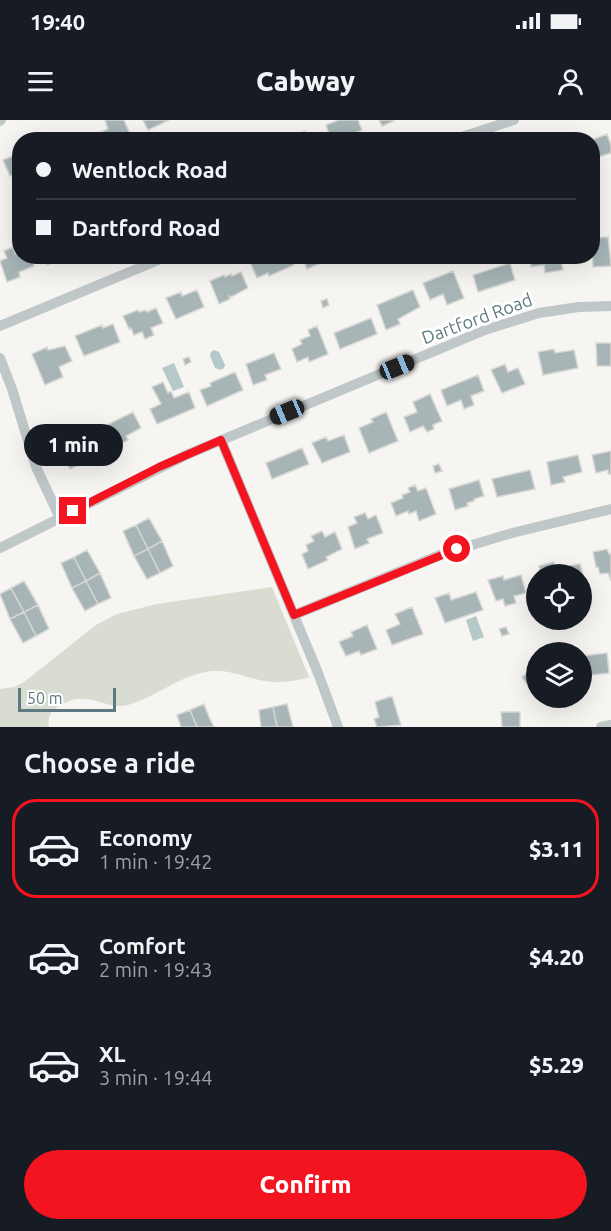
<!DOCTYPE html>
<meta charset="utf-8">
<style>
:root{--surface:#171b24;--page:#20242c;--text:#f1f3f6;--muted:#9ea1a6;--line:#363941;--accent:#f4141f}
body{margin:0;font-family:Ubuntu,sans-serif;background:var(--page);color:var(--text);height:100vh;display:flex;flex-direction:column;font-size:22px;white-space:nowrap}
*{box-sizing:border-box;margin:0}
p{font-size:20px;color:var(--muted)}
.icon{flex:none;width:33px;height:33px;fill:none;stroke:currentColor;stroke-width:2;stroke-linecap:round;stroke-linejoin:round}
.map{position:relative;height:607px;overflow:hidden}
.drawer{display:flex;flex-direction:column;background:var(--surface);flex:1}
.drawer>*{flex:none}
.banner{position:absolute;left:12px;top:12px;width:588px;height:132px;border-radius:24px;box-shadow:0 6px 24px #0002;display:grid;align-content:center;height:132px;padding:0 24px;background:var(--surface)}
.buttons{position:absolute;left:526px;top:444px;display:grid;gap:12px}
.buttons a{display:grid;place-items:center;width:66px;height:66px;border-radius:50%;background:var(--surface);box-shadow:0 6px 24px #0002;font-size:30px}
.scale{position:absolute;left:18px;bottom:15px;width:98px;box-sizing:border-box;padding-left:6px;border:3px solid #5e7a80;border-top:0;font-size:16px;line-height:21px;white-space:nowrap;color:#5e7a80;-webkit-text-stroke:4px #fff;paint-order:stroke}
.end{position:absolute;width:27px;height:27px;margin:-14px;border:8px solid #f4141f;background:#fff;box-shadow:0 0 0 3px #fff}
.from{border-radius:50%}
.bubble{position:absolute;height:42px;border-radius:21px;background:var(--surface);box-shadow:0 6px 24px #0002;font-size:20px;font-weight:800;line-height:42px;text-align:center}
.car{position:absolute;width:18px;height:36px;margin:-18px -9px;border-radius:8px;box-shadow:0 0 4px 2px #0007;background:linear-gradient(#222 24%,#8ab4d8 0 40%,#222 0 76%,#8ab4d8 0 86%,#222 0)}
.banner b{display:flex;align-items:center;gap:21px;height:57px;font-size:22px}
.banner b+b{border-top:2px solid var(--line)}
.banner i{width:15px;height:15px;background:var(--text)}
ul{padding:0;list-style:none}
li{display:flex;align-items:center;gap:18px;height:99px;margin:0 12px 9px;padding:0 12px;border:3px solid transparent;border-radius:24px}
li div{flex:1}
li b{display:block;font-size:22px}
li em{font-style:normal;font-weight:800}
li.current{border-color:var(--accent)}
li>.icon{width:54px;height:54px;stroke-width:1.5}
h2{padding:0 24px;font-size:27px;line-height:72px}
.primary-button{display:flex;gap:12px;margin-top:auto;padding:12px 24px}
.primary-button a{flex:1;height:69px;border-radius:36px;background:var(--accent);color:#fff;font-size:24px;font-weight:800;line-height:69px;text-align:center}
.status{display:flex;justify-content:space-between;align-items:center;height:42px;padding:0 30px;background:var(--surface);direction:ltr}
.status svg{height:16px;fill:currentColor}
header{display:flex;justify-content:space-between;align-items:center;height:78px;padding:0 24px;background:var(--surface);font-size:27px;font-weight:800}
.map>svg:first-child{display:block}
.green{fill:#d8dcd1}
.water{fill:#b4c9c8}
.building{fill:#a7b5b7;stroke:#d8d7d5;stroke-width:1.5}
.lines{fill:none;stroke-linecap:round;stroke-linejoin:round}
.street{stroke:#c0c7c9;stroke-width:10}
.route{stroke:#f4141f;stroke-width:8}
.labels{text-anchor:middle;stroke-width:6;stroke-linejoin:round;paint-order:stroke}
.street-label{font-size:18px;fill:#5e7a80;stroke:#fff}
</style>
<div class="status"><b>19:40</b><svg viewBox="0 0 49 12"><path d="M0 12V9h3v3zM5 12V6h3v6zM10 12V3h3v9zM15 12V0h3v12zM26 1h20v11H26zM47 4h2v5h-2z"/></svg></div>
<header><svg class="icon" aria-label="menu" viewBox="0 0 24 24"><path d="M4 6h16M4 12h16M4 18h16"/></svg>Cabway<svg class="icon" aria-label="person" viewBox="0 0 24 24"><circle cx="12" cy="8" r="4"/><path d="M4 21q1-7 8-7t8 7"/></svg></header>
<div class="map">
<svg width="611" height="607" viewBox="0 0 611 607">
<rect width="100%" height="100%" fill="#f6f5f2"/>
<!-- green -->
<path class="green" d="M272,467L309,557C293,562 276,564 259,560C244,556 229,550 214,551C182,553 157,577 128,585C111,589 99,579 83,579C75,578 67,582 61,585C51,590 47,596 49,607H0V569L14,567L24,562L96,505L117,494L157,484Z"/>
<!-- water -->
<path class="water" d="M214,230L219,232L225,245L224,248L221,250L215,248L210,236L211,232Z
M174,243L184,267L173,271L162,248Z
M476,496L484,517L473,521L466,500Z"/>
<!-- building -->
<path class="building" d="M105,0H124L132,19L97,20L95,15L108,9Z
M143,0H169L148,10Z
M339,0H358L362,10L346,17L347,20H331L326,5Z
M379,0H394V1L382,6Z
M305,11L308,20H290V18Z
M81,13L84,20H65Z
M607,14L611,25V33L592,39V20Z
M20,33V52L10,56L3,40Z
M608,117L611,146L593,147L592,118Z
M13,127L15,134L20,133V136H31L34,146L19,152L20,157L7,162L0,141L7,138L4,131Z
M44,136H67L47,145Z
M263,136H290L294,145L269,156L268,153L257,158L250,142Z
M302,136H338L307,149Z
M529,136H560L563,150L545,153L544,145L531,147Z
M510,143L515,160L478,172L473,155Z
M453,151L464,178L447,185L443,174L430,180L423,163Z
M241,152L248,168L231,177L229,176L230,179L219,184L210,161L224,155L225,157L231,154L232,156Z
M197,170L204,187L176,199L166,178L181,172L182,176Z
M413,170L420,187L398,199L400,204L386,210L377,185Z
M327,179L329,185L323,188L321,181Z
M156,188L163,203L151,208L154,215L145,219L142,212L134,215L131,208L129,209L123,196L138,190L139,192L145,190L147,192Z
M371,198L377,214L340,229L334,213Z
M113,204L120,222L84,236L75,216L102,205L103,208Z
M317,206L328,234L309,242L308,237L297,242L292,229L302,224L300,220L310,216L308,210Z
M596,223H611V246H597Z
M65,226L72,241L59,247L63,257L45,265L32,234L47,227L48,230Z
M554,229L555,233L574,230L578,248L543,255L538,232Z
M274,233L281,249L265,255L267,260L253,265L246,244Z
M189,237L191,242L185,245L183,239Z
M505,244L508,252L518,248L525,264L502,273L491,250Z
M235,252L243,270L207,286L200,270L211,266L210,263Z
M478,255L484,271L471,276L474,285L464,289L461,280L447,286L441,270Z
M163,262L168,273L171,271L174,278L189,272L195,288L157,304L150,289L161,284L152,267Z
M430,274L442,301L433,305L434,309L427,312L423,306L410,312L404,297L417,292L413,282Z
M133,292L141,308L126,316L128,320L115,327L105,306Z
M386,292L398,321L369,333L359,308L373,302L371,299Z
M80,311L83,317L94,311L100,324L82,332L87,341L70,349L58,325Z
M54,313L57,319L51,321L48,315Z
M344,315L350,332L322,343L312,323L326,317L328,321Z
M302,328L309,344L272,359L266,343Z
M611,331V354H608V350L596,353L592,335Z
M578,335L582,352L563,357L565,362L551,365L547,342Z
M439,344L442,351L435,353L433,346Z
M530,350L535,369L497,377L492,359Z
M479,360L484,376L474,379V381L467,383L468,386L455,390L449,369Z
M415,365L418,371L426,368L436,394L419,401L416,391L409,394L408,391L396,396L391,383L403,378L402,375L410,372L408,368Z
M365,393L368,399L376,395L383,413L367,419L369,423L355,429L348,407L357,403L354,397Z
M149,398L162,421L148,429L136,405Z
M136,405L148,429L134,436L123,411Z
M322,411L325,417L335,412L342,429L326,437L328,440L308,449L302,434L308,431L306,425L314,421L311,416Z
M162,421L173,446L160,453L148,429Z
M148,429L160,453L147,459L134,436Z
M607,429L609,434L611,433V461L608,453L600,454L598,447H596L593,432Z
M87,430L100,453L86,461L74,437Z
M74,437L86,461L72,468L61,443Z
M554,442L555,448L580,444L585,462L582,463V454H541L539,446Z
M100,453L111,478L98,484L86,461Z
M521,455L526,473L514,476L516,483L505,486L503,479L496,481L488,460L503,456L504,460Z
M24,461L38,485L24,492L11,468Z
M86,461L98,484L85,491L72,468Z
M11,468L24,492L10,499L0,474Z
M476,472L483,490L445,503L435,478L449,473L451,480Z
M38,485L49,509L36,516L24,492Z
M412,487L423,514L392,525L386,510L400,504L395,494Z
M24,492L36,516L23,523L10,499Z
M367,505L377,529L361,535L359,531L346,536L339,522L353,516L351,512Z
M506,507L509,514L502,516L499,509Z
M607,533L609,553L582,556V536Z
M537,546V575L535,577L522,557Z
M392,576L401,605L377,607L374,599L379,597L375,582Z
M204,584L209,597L214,607H197L190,590Z
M287,584L293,607H277L273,587Z
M273,587L277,607H261L259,590Z
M190,590L197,607H181L177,595Z
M501,592H520V607H502Z"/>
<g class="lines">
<!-- street -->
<path class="street" d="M0,1L1,0
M452,20L514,0
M0,206L168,136
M0,238L12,269L36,347L60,398
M221,320L318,553L338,607
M0,428L186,335L485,210L539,193L579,187L611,186
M294,495L445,433L512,413L611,389
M601,607L611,605"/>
</g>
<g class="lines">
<!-- route -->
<path class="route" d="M73,391L159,347L221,320L294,495L457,429"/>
</g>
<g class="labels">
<!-- street labels -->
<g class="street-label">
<text transform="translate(477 199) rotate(-20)" y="6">Dartford Road</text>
</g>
</g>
</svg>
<div class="buttons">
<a><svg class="icon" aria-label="locate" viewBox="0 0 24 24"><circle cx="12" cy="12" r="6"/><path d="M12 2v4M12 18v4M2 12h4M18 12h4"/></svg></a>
<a><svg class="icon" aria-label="layers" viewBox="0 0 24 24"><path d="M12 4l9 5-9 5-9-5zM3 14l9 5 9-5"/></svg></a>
</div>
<div class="scale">50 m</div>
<i class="end from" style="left:457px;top:429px"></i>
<i class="end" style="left:73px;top:391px"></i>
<div class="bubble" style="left:24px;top:304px;width:99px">1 min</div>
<i class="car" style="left:397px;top:247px;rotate:68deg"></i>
<i class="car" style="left:287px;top:292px;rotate:247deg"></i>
<div class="banner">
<b><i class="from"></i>Wentlock Road</b>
<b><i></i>Dartford Road</b>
</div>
</div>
<section class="drawer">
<h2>Choose a ride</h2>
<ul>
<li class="current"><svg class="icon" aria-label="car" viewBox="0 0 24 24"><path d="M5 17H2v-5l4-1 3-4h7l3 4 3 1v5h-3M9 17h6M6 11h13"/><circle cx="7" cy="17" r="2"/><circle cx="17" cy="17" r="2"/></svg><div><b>Economy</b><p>1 min · 19:42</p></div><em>$3.11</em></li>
<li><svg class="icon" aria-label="car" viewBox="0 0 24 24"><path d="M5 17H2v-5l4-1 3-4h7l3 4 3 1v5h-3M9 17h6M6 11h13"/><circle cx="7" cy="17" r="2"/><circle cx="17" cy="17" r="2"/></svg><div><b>Comfort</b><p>2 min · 19:43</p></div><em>$4.20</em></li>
<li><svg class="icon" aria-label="car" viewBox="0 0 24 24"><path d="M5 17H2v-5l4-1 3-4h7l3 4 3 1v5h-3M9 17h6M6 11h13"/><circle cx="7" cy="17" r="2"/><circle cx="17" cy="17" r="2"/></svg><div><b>XL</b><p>3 min · 19:44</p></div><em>$5.29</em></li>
</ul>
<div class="primary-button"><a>Confirm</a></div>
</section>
